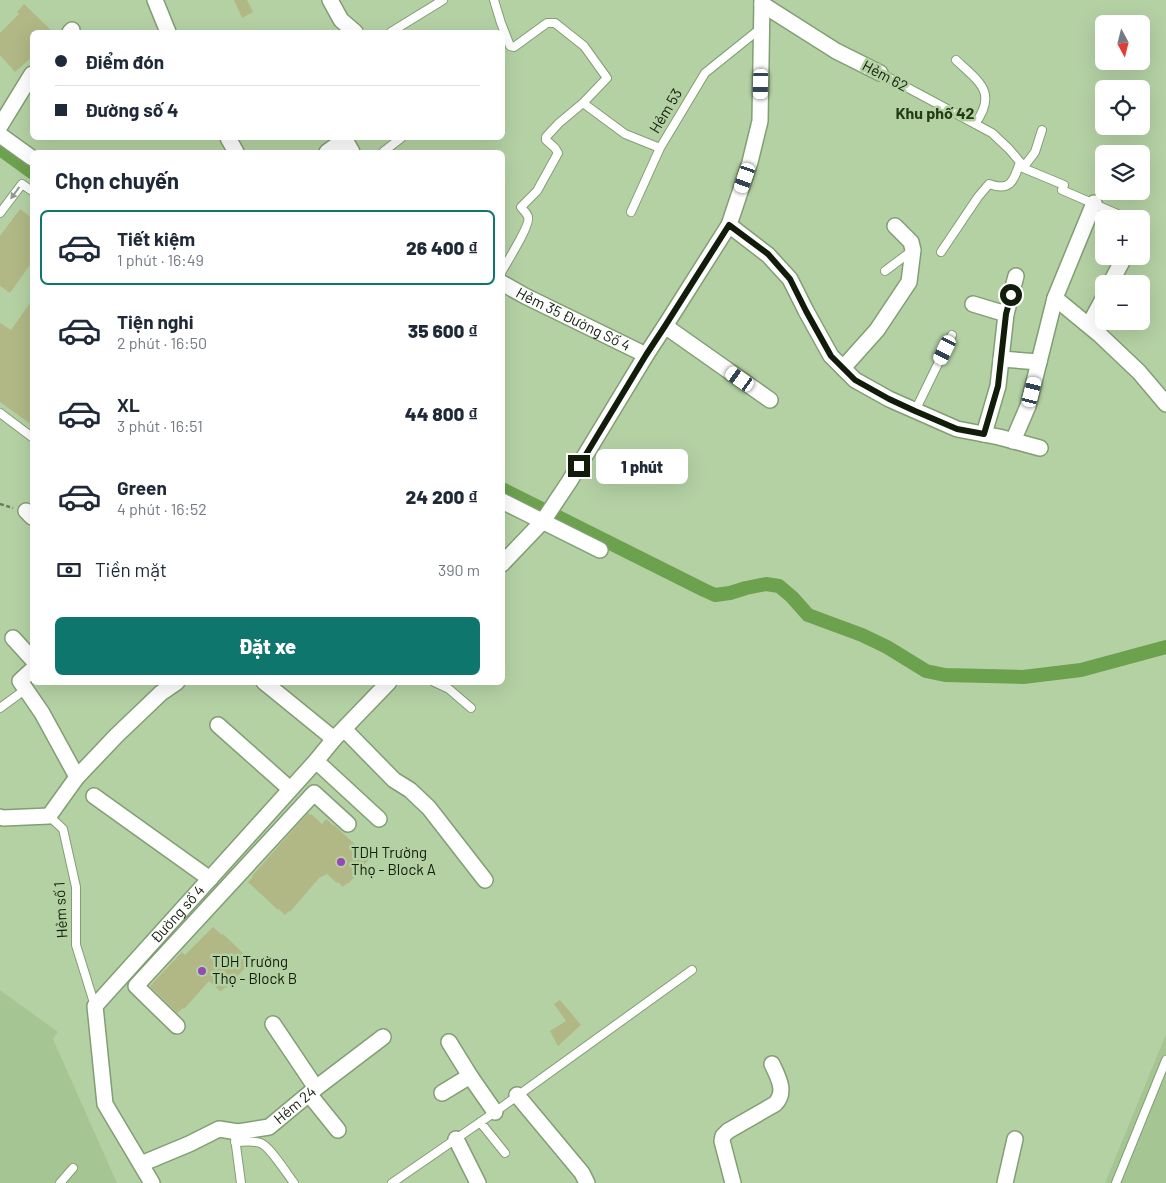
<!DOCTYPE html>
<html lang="vi">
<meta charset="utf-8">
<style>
:root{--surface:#fff;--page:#f6f6f7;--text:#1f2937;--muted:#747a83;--line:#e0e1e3;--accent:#0f766e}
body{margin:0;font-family:Barlow,sans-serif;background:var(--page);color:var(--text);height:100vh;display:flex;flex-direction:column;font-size:19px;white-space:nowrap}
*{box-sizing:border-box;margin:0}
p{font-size:16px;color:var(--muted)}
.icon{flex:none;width:28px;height:28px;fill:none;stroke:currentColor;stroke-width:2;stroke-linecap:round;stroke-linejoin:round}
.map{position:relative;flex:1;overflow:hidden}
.details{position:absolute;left:30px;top:150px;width:475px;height:535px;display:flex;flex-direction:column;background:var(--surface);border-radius:8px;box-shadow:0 5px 20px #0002}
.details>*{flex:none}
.banner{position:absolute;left:30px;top:30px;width:475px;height:110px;border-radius:8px;box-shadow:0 5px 20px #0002;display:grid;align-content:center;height:110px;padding:0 25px;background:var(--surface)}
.needle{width:32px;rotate:173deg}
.buttons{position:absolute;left:1095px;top:15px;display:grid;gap:10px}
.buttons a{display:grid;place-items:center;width:55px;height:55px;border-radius:8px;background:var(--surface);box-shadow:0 5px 20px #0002;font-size:25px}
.end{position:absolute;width:22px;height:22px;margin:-11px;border:6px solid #111c0b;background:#fff;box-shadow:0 0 0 2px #fff}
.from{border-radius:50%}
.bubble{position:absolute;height:35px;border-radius:8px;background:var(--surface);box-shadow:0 5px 20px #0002;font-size:16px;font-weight:800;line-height:35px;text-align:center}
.car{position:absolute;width:15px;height:30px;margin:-15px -8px;border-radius:6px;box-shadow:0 0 4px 1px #0007;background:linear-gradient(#fff 24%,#345 0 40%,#fff 0 76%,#345 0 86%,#fff 0)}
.banner b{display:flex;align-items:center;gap:18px;height:48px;font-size:19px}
.banner b+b{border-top:1px solid var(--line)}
.banner i{width:12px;height:12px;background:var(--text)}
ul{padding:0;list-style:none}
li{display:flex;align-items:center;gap:15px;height:75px;margin:0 10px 8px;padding:0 15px;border:2px solid transparent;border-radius:8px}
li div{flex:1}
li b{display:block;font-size:19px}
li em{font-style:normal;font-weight:800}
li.active{border-color:var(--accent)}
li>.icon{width:45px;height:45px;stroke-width:1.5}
h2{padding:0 25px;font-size:22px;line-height:60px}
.pay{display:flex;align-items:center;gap:12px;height:55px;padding:0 25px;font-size:19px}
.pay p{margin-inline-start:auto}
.primary-button{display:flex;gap:10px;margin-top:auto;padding:10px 25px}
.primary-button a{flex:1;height:58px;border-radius:8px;background:var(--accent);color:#fff;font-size:20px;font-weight:800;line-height:58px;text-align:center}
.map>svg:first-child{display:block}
.built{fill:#a5c693}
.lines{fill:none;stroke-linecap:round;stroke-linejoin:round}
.canal{stroke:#6ca14d;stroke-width:14}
.building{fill:#b1b886}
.service-casing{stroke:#829e74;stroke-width:10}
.minor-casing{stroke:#829e74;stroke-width:18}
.path{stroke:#667a5b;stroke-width:2.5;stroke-dasharray:4 2.5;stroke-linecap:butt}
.service{stroke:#fff;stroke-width:8}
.minor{stroke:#fff;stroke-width:15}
.oneway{fill:#949991}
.route{stroke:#111c0b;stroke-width:6}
.poi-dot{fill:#9747b7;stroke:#b4d1a4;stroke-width:2}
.labels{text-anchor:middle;stroke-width:5;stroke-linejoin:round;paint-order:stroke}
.street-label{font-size:15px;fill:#111c0b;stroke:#b4d1a4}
.poi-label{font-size:15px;fill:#111c0b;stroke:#b4d1a4;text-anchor:start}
.neighbourhood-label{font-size:16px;font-weight:bold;fill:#233b15;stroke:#b4d1a4}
</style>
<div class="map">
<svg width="1166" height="1183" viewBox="0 0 1166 1183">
<rect width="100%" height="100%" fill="#b4d1a4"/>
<!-- built -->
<path class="built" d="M0,990L58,1032L53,1039L117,1183H0Z
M1166,1034V1183H1105Z"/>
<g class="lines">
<!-- canal -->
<path class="canal" d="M0,149L32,172
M502,489L704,590L715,595L730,593L746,588L766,584L779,586L792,597L808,615L862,635L887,647L926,671L945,675L1023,677L1081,670L1166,647"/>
</g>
<!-- building -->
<path class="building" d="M234,0H247L253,12L242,18Z
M24,4L53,32H32V57L15,72L0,55V33L19,14L17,12Z
M20,209L32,218V262L10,293L0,286V236Z
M32,300V425L0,402V323L11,330Z
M308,813L310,815L311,814L322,824L326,819L334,826V825L370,858L364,865H365L348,884L347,883L343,887L338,882L337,883L327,874L319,878L290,912L289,911L285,915L279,909L278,910L248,882L253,877L252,876Z
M213,927L222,935L223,934L244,954V955L250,961L246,965L247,966L226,988L225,987L222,991L221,990L220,991L209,981L184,1009L183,1008L177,1013L150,986L182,952L185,955Z
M560,1000L581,1025L558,1046L550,1031L566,1021L554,1004Z"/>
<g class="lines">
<defs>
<path id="service" d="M494,0L501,23L510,46L514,47L547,23H555L584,46L607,78L583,103L559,123L546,137V140L555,148L558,153L537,191L521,207C523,210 527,213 528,217C531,224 507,262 502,271
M391,32L443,0
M956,60C979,82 998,92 975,124
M880,73L992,133L1009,149L1020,162L1023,168L1064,185L1062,190L1129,219
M583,103L625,134L660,148L705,73L761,28
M383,152L401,138
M1023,168L1035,152L1042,130
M631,212L660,148
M0,213L22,184L32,191
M941,252L978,197L989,184C1011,192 1014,180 1020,162
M885,271L913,250
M915,411L952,335
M0,413L32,437
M434,682L449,689L471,708
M0,708L26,689
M49,816L63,829L76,887V945L95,1006
M480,1122L505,1153
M235,1138L241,1183
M235,1142C243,1142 252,1140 260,1143C269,1145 287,1174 294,1183
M60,1183L73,1168
M392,1183L495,1112L692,970
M1116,1183L1166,1060"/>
<g id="minor">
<path d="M155,0L168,32"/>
<path d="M330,0L341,20L355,32"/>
<path d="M762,4L836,51L880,73"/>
<path d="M70,32L72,30"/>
<path d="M0,126L32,74"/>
<path d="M0,135L32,158"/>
<path d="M228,138L236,152"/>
<path d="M344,138L352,152"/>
<path d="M327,152L345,139"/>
<path d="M729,225L768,255L790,279L806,311L831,356L855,380L889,399L957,429L999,437L1040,448"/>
<path id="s1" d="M502,283L525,296L646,355"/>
<path d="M1110,284L1125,256"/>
<path d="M1055,298L1100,335L1139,372L1166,404"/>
<path d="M973,304L1006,314"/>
<path d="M1089,325L1104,297"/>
<path d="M665,326L770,400"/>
<path d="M1001,359L1039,362"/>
<path d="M843,368L877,330L909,282L913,250L911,242L895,226"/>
<path d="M984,434L998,386L1006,314L1016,276"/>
<path d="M1013,441L1028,406L1055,298L1094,203"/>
<path d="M502,501L600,550"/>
<path d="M26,511L32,517"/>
<path d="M502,564L543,521L569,482L646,355L665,326L729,225L750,162L760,121L762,0"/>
<path d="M13,638L32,659"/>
<path d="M32,670L20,681L42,713L77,777"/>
<path d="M264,682L334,739"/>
<path d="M218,725L290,789"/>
<path d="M344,729L394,780L410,790L429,808L485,880"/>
<path d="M316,761L379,819"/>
<path d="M94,796L210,879"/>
<path d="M0,817L3,818L49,816L77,777L117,735L161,693L177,682"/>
<path d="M273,1024L316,1088"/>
<path d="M177,1026L136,986L314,793L348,824"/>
<path d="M449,1042L470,1076L495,1112"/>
<path d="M442,1093L470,1076"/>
<path d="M309,1094L338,1130"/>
<path d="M517,1095L582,1173L587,1183"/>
<path d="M456,1139L478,1183"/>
<path id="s2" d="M141,1164L189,1144L219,1129L238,1132L269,1127L316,1088L383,1037"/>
<path id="s3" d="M152,1183L105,1104L95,1006L316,761L334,739L389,682"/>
<path d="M733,1183L722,1141L723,1136L728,1131L775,1104C787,1092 778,1077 772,1064"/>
<path d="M1005,1183L1015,1139"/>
</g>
</defs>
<!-- service casing -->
<use href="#service" class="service-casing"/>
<!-- minor casing -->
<use href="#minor" class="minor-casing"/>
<!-- path -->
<path class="path" d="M0,504L13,508"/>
<!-- service -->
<use href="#service" class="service"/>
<!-- minor -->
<use href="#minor" class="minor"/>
</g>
<!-- one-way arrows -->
<defs><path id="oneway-solid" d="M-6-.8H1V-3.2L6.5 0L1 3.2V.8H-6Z" transform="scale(1.25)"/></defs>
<use class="oneway" href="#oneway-solid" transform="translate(15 193) rotate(126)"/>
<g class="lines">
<!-- route -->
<path class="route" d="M579,466L646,355L665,326L729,225L768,254L790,279L806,311L831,356L855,380L889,399L915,411L957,429L984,434L998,386L1006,314L1011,295"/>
</g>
<!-- markers -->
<g class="poi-dot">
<circle cx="341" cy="862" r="5"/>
<circle cx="202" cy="971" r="5"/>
</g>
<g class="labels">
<!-- street labels -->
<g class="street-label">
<text transform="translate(885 76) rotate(28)" y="5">Hẻm 62</text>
<text transform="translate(666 111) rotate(-59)" y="5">Hẻm 53</text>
<text dy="5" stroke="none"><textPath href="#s1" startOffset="80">Hẻm 35 Đường Số 4</textPath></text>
<text transform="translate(61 910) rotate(-93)" y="5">Hẻm số 1</text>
<text dy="5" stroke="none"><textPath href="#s3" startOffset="314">Đường số 4</textPath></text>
<text dy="5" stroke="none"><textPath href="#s2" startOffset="170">Hẻm 24</textPath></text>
</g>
<!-- poi labels -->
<g class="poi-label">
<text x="351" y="858">TDH Trường<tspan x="351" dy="17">Thọ - Block A</tspan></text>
<text x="212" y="967">TDH Trường<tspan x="212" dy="17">Thọ - Block B</tspan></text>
</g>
<!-- neighbourhood labels -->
<g class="neighbourhood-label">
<text x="935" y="119">Khu phố 42</text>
</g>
</g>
</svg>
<div class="buttons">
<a><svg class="needle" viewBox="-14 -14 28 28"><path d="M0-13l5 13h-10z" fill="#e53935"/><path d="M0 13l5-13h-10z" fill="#747a83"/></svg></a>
<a><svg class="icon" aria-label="locate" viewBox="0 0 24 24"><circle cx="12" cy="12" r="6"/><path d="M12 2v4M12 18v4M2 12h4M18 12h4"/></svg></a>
<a><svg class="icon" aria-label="layers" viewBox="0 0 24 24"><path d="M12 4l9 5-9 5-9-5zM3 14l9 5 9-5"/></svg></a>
<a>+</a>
<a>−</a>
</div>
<i class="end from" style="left:1011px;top:295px"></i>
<i class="end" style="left:579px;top:466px"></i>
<div class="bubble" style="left:596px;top:449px;width:92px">1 phút</div>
<i class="car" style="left:761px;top:84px;rotate:181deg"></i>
<i class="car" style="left:745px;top:178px;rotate:199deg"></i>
<i class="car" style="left:945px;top:350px;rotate:206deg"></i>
<i class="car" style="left:740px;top:379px;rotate:305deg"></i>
<i class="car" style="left:1032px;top:392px;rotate:14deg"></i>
<div class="banner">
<b><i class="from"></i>Điểm đón</b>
<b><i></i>Đường số 4</b>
</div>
<section class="details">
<h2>Chọn chuyến</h2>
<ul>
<li class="active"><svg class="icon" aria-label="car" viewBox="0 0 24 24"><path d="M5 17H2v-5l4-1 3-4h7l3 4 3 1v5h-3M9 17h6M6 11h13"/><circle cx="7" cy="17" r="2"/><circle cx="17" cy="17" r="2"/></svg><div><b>Tiết kiệm</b><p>1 phút · 16:49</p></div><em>26 400 ₫</em></li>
<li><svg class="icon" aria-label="car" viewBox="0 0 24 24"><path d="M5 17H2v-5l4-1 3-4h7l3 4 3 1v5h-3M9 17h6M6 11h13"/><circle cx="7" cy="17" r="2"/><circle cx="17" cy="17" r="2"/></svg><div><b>Tiện nghi</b><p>2 phút · 16:50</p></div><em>35 600 ₫</em></li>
<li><svg class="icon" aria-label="car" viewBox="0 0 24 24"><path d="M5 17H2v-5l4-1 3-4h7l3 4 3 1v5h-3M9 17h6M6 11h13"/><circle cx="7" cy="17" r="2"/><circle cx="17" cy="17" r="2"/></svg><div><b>XL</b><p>3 phút · 16:51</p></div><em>44 800 ₫</em></li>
<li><svg class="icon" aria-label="car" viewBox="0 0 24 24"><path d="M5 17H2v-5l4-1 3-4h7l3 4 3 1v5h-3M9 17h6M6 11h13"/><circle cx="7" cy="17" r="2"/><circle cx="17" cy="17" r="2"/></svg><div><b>Green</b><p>4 phút · 16:52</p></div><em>24 200 ₫</em></li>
</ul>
<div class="pay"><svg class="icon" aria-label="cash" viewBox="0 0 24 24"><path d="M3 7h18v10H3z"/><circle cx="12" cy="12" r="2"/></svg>Tiền mặt<p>390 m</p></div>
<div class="primary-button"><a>Đặt xe</a></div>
</section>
</div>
